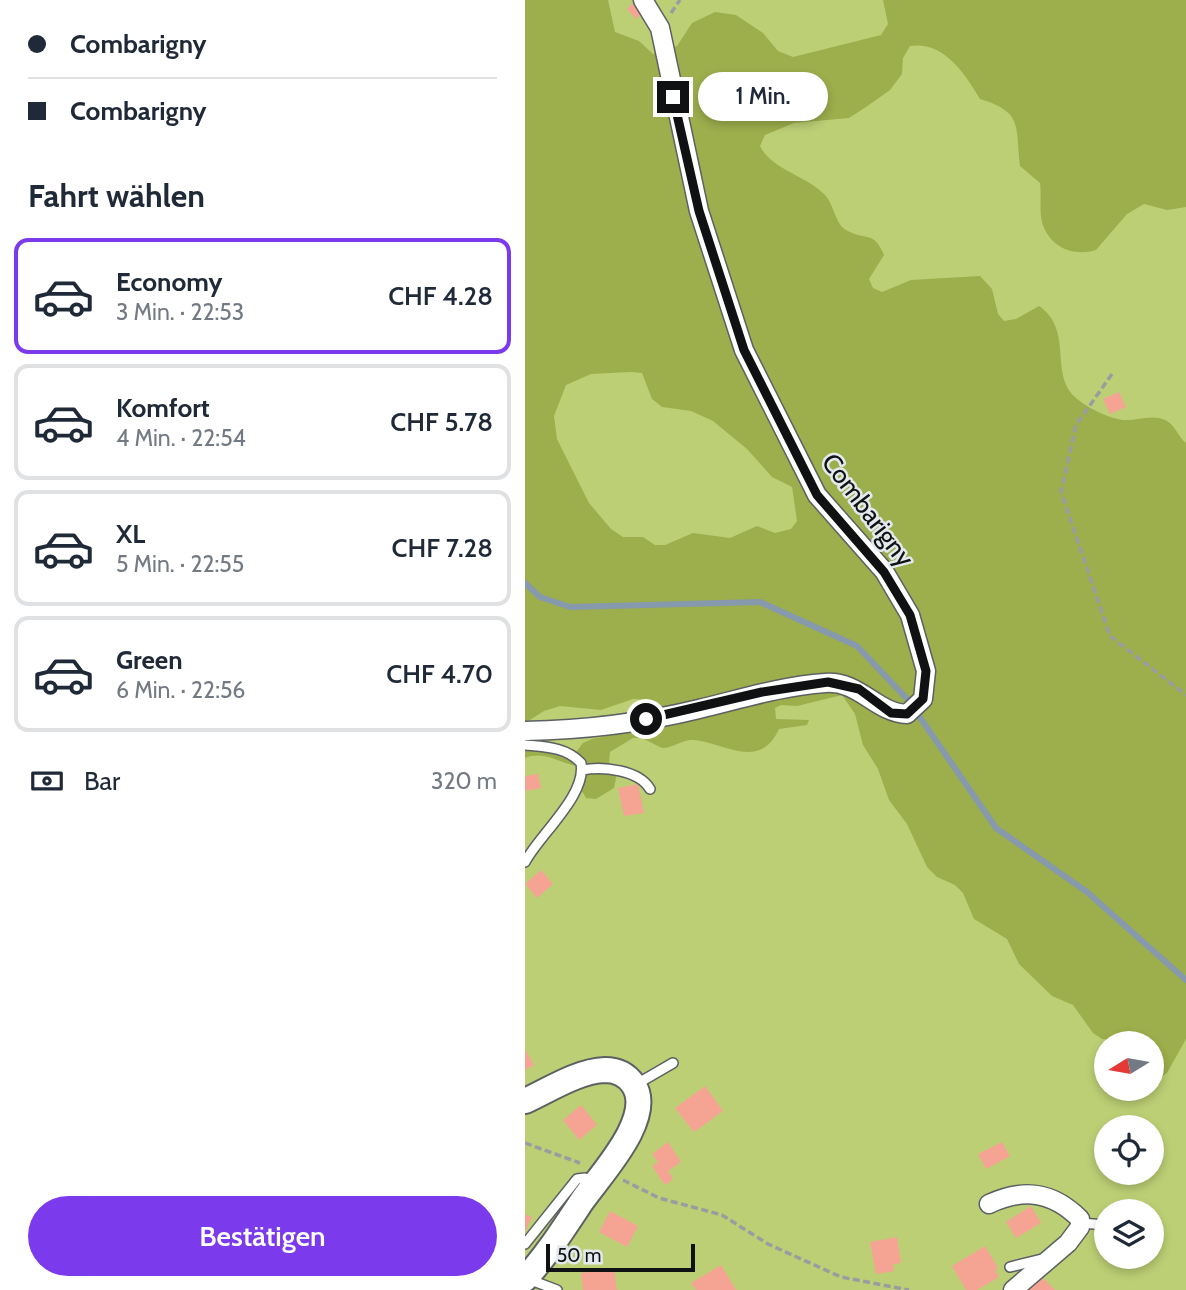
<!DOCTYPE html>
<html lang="de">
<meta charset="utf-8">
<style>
:root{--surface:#fff;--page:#f6f6f7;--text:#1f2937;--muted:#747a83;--line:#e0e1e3;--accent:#7c3aed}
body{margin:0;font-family:Cabin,sans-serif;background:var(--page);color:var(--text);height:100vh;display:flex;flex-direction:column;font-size:26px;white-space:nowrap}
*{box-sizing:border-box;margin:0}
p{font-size:23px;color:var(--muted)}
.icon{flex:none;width:38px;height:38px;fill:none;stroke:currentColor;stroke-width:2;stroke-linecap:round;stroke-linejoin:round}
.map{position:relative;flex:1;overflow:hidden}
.side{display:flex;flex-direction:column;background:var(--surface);width:525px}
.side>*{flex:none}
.banner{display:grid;align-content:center;height:154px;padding:0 28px;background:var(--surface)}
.needle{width:46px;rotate:259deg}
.fabs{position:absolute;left:569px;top:1031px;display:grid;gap:14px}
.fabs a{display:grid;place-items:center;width:70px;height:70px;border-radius:50%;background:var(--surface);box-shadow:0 4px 10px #0003;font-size:35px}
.scale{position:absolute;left:21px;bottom:18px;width:149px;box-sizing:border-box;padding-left:7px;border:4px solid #0f1112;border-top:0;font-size:19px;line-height:24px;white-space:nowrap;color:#0f1112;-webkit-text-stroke:5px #e4e9ed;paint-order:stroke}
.end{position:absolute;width:32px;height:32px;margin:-16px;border:9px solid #0f1112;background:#fff;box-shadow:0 0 0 4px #fff}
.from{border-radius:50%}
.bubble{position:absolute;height:49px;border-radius:24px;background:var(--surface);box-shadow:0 4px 10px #0003;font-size:23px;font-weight:600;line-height:49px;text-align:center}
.banner b{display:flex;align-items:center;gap:24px;height:66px;font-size:26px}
.banner b+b{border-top:2px solid var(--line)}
.banner i{width:18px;height:18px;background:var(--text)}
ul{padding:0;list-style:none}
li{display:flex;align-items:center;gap:21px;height:116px;margin:0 14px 10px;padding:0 14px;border:4px solid var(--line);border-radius:14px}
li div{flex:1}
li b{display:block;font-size:26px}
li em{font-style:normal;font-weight:600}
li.current{border-color:var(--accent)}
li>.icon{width:63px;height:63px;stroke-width:1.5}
h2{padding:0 28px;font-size:32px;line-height:84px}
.pay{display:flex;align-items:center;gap:18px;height:77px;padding:0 28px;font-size:26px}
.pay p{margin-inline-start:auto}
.primary-button{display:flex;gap:14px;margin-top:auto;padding:14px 28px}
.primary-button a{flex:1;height:80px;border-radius:42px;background:var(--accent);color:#fff;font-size:28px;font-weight:600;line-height:80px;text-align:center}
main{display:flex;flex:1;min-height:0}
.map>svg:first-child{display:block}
.green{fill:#bdcf75;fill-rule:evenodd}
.forest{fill:#9dae4c;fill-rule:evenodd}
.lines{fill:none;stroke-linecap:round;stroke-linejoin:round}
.stream{stroke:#8699ad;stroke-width:6}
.building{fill:#f5a494}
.lane-casing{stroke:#5c6063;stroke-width:12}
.street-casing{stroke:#5c6063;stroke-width:21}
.secondary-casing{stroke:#5c6063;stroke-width:28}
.path{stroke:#999da0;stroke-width:3.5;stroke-dasharray:7 3.5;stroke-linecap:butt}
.lane{stroke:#fff;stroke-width:9}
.street{stroke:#fff;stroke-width:18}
.secondary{stroke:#fff;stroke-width:24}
.route{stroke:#0f1112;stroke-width:9}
.labels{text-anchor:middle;stroke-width:5;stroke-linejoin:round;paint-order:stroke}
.street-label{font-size:26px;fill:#0f1112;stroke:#e4e9ed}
</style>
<main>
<section class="side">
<div class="banner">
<b><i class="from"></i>Combarigny</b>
<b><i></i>Combarigny</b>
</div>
<h2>Fahrt wählen</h2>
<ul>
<li class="current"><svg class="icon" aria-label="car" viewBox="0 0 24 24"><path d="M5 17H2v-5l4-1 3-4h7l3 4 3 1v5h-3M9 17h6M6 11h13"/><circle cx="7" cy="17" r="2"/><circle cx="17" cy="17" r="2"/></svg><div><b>Economy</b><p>3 Min. · 22:53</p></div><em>CHF 4.28</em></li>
<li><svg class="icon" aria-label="car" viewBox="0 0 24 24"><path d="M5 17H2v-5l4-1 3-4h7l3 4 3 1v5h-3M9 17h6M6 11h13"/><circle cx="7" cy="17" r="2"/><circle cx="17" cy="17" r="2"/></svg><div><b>Komfort</b><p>4 Min. · 22:54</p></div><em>CHF 5.78</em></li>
<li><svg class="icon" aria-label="car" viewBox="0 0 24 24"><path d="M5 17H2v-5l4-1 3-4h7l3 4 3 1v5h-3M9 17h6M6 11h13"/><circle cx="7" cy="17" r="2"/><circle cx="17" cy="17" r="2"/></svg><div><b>XL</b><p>5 Min. · 22:55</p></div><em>CHF 7.28</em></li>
<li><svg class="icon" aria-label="car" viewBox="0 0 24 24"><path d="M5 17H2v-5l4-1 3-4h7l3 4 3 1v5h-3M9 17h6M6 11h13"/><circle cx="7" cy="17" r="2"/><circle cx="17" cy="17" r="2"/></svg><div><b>Green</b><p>6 Min. · 22:56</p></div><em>CHF 4.70</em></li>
</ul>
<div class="pay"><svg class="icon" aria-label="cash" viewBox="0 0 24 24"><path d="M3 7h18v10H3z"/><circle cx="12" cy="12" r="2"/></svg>Bar<p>320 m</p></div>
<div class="primary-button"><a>Bestätigen</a></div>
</section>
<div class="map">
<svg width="661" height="1290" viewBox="0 0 661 1290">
<rect width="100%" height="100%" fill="#e4e9ed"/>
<!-- green -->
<path class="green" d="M0,0H661V1290H0ZM581,1043H626V1088H581ZM581,1127H626V1172H581ZM581,1211H626V1256H581Z"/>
<!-- forest -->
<path class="forest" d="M0,0H83L90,32L114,41L128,54L152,46L167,23L190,12L211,15L238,33L253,51L268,57L356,35L363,24L358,0H661V207L642,210L619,204L602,214L571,250C551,256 529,250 519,228C513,215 517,198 515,183L495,166C490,127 499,112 455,99C439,72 418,41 385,46L378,58L377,74L365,90L341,107L324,118L269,123L240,135L235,146C247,170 280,175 299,194C309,203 310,224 321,230C340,241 349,230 359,255L344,279L348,288L357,292L386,280L455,276L467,289L473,314L479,321L491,319L514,306C549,330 524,373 550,397C561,407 582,418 598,420C612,421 626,414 640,420C650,424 653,437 661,443V1039L642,1073L634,1078L627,1075L626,1043L577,1039L568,1033L548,1005L527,996L494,964L482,939L449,919L438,893L430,885L412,877L402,867L382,824L364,800L353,769L338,745L330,714L317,695L272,706L256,705L250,708L251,719L284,720L282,725L254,729C235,771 199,743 169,740C157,739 149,748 137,748L117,738H108L85,752L84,763C92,771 92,776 89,788L71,799L61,798L55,788L54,766C34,764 21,750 0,758V741L41,758L48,756L58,743L67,739L129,726L135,713L127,700L108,699L76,710L35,706L19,711L0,723ZM106,372L117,373L127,399L137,407L166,411L188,421L222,449L247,477L267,487L272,521L266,529L250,533L232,526L205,538L168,533L140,545H130L118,537H98L86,529L64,503L32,439L29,416L41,385L66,374Z"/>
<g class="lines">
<!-- stream -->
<path class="stream" d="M0,583L15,597L45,607L235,602L332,646L383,700L471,828L562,892L661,980"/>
</g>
<!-- building -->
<path class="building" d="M108,3L117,12L111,19L102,9Z
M594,392L601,407L585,414L578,399Z
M13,774L16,788L0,791V776Z
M113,784L119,813L99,816L93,788Z
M16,870L28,884L12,898L0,884Z
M0,1049L9,1065L0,1070Z
M180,1086L198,1111L169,1132L150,1108Z
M56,1105L72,1125L54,1140L38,1120Z
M143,1142L156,1162L143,1171L148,1179L140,1185L127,1166L133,1162L127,1154Z
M477,1142L485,1156L461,1169L453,1154Z
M614,1202L619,1211H598Z
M506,1206L516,1223L491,1238L481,1222Z
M85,1211L113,1226L102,1247L74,1232Z
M0,1214L7,1217L0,1232Z
M631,1236L635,1251L626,1254V1237Z
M372,1237L376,1263L368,1264L369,1271L351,1274L345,1242Z
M460,1246L473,1268L470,1270L474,1277L452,1290H441L427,1266Z
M196,1265L211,1290H171L166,1283Z
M89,1268L92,1290H58L56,1273Z
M518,1278L530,1290H503Z"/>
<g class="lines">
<defs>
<path id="lane" d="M0,745C21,747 41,747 56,763C62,795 15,834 0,862
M57,770C78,766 114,770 125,789
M110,1085L148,1063
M556,1223L581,1225
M0,1244L52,1179L60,1178L67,1182
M485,1267L517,1259
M3,1279L32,1290"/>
<path id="street" d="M0,731C59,730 117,723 174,709C216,699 257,686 300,683C334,680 351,713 382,714L398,699L401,671L385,615L359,571L292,495L219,350L174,211L135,28L118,0
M464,1204C498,1188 527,1191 555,1219V1227L543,1243L488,1290"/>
<path id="secondary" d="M0,1101C24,1090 53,1071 80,1070C92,1070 101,1074 108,1084C131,1117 75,1175 57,1201C39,1228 22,1255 0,1279"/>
</defs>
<!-- lane casing -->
<use href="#lane" class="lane-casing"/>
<!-- street casing -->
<use href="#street" class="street-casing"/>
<!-- secondary casing -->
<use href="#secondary" class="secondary-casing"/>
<!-- path -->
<path class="path" d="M146,13L155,0
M587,374L551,425L536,492L585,636L661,695
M0,1143L55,1163
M98,1180L134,1198L197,1215L243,1244L316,1277L384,1290"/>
<!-- lane -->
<use href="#lane" class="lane"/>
<!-- street -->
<use href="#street" class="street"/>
<!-- secondary -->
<use href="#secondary" class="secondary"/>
</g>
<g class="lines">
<!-- route -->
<path class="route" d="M121,719L237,692L303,682L334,689L366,713L382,714L398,699L401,671L385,615L359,572L292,495L219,350L174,211L148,97"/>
</g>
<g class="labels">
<!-- street labels -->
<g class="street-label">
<text transform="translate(343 510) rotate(53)" y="9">Combarigny</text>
</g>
</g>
</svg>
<div class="fabs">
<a><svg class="needle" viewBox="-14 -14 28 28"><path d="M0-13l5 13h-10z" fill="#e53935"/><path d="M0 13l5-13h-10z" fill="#747a83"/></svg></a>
<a><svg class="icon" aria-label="locate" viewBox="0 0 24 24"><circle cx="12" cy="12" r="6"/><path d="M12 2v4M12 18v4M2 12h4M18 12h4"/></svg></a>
<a><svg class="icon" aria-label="layers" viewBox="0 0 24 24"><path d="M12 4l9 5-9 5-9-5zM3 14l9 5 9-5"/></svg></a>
</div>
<div class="scale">50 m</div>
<i class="end from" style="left:121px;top:719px"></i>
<i class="end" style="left:148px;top:97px"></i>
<div class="bubble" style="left:173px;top:72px;width:130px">1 Min.</div>
</div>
</main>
